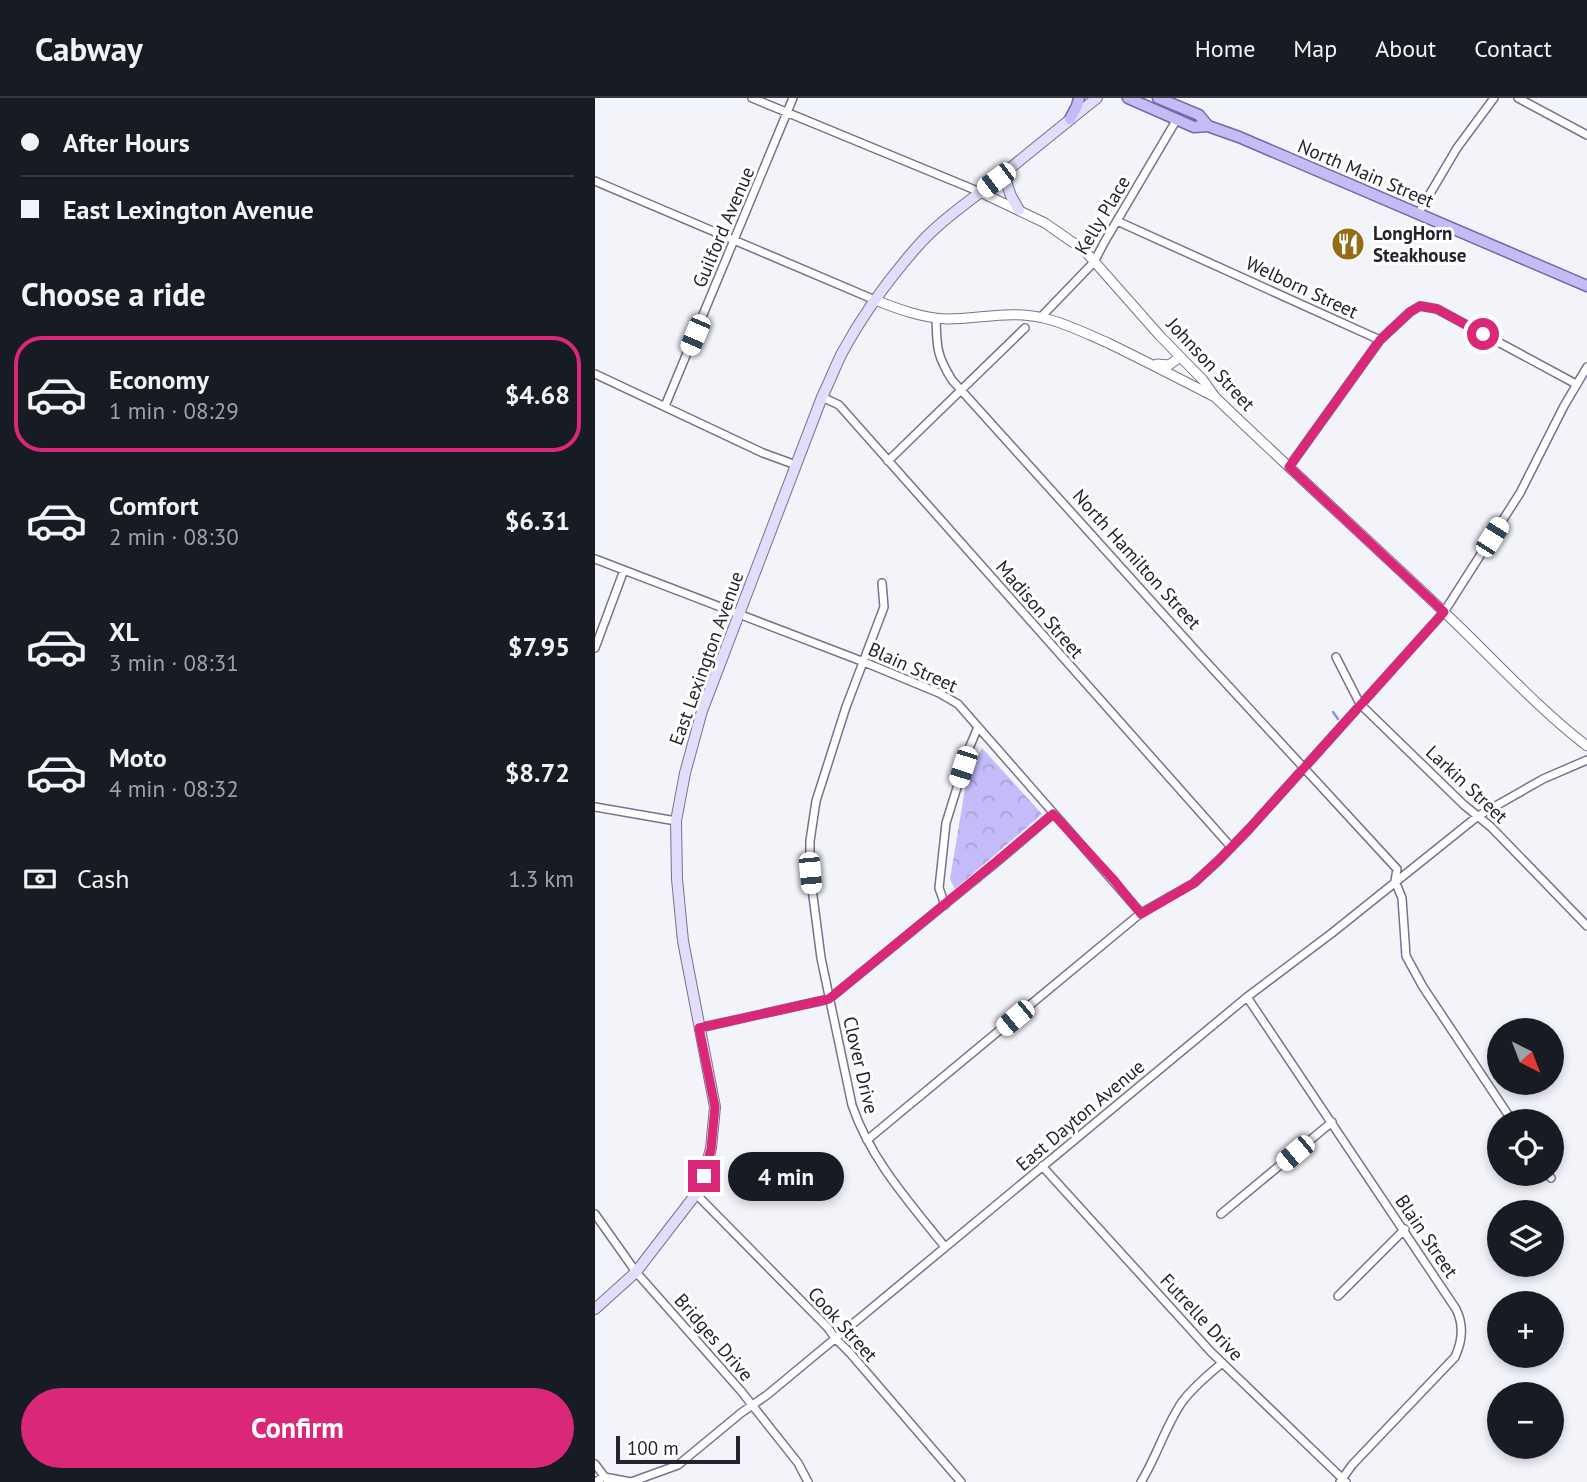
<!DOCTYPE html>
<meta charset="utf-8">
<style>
:root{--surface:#171b24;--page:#20242c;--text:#f1f3f6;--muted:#9ea1a6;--line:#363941;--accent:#db2777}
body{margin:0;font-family:"PT Sans",sans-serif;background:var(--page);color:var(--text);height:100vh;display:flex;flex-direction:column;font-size:26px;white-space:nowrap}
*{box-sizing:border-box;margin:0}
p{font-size:23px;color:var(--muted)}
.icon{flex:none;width:38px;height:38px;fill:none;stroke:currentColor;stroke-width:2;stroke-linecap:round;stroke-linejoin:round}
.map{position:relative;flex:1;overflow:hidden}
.side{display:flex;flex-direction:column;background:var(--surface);width:595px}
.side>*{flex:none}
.hud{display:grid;align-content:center;height:154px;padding:0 21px;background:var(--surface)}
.needle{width:46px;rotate:138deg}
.controls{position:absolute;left:892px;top:920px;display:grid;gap:14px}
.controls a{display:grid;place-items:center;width:77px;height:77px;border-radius:50%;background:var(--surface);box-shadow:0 4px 10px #0003;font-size:35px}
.scale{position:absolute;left:21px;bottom:18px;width:124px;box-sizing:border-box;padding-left:7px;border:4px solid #24222e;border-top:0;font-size:19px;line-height:24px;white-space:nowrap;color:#24222e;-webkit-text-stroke:5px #fff;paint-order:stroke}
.end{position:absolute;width:32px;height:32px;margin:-16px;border:9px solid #db2777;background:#fff;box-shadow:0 0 0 4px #fff}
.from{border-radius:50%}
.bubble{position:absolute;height:49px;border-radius:24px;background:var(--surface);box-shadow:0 4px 10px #0003;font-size:23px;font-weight:600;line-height:49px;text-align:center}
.car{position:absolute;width:21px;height:42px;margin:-21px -10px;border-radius:9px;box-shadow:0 0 5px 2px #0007;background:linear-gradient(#fff 24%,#345 0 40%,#fff 0 76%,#345 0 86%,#fff 0)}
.hud b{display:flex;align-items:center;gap:24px;height:66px;font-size:26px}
.hud b+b{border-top:2px solid var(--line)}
.hud i{width:18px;height:18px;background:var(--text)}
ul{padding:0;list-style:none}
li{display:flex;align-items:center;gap:21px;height:116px;margin:0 14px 10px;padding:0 7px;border:4px solid transparent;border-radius:28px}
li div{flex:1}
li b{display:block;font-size:26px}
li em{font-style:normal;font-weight:600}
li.selected{border-color:var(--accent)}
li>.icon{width:63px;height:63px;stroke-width:1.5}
h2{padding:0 21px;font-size:32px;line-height:84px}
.pay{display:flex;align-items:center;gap:18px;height:77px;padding:0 21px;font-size:26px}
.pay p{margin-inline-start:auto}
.primary-button{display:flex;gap:14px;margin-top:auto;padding:14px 21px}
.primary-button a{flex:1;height:80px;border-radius:42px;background:var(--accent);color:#fff;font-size:28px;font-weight:600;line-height:80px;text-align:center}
header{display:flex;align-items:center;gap:42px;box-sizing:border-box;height:98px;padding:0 35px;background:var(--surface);border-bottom:2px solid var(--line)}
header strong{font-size:33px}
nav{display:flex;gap:38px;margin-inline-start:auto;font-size:24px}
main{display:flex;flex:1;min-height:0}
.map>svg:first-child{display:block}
.park{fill:url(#park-crowns)}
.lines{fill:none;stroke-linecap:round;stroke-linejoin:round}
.stream{stroke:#9c8de3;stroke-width:2.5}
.minor-casing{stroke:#767290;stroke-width:10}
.tertiary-casing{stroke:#767290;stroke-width:11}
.secondary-casing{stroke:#767290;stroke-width:12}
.primary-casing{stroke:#7468ab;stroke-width:13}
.minor{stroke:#fff;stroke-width:7}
.tertiary{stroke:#fff;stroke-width:9}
.secondary{stroke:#e2ddfa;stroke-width:10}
.primary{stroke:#c5bbf5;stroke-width:10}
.route{stroke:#db2777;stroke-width:9}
.labels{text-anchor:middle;stroke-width:6;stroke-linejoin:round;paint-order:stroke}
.street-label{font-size:19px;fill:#24222e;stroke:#fff}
.poi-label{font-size:19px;font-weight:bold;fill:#24222e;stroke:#fff;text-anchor:start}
</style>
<header>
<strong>Cabway</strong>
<nav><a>Home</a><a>Map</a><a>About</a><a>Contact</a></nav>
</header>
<main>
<section class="side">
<div class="hud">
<b><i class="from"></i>After Hours</b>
<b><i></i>East Lexington Avenue</b>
</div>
<h2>Choose a ride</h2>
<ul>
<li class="selected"><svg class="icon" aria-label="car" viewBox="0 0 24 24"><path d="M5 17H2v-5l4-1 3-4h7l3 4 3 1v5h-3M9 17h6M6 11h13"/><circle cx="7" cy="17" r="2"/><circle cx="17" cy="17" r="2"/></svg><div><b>Economy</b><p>1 min · 08:29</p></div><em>$4.68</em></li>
<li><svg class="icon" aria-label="car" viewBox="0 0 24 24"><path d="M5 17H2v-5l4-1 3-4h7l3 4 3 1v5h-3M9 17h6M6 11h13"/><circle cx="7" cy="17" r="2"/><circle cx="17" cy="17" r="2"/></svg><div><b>Comfort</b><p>2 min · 08:30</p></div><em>$6.31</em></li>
<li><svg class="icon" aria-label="car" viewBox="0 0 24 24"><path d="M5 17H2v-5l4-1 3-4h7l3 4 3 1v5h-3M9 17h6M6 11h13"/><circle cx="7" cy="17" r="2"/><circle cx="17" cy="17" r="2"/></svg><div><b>XL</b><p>3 min · 08:31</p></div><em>$7.95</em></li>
<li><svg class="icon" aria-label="car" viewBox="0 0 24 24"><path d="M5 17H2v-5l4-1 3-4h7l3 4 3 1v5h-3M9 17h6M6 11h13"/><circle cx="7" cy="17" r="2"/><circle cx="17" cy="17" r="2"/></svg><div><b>Moto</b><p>4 min · 08:32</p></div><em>$8.72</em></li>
</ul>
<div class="pay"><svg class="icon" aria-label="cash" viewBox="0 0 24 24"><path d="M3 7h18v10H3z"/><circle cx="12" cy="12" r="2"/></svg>Cash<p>1.3 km</p></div>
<div class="primary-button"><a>Confirm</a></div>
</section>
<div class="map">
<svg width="992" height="1384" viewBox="0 0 992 1384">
<defs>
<pattern id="park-crowns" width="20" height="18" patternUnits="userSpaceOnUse" patternTransform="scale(1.75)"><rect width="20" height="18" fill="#c4bcfa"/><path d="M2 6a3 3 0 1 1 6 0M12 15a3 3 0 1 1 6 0" fill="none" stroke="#a8a1d7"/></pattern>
</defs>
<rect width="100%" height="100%" fill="#f3f3fa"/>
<!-- park -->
<path class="park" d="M387,650L447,716L360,791L355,781L372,679Z"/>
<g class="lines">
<!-- stream -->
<path class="stream" d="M738,614L743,621"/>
<defs>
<path id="minor" d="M157,0L385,94
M923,0L992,37
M0,83L280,202
M823,116L862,50L899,0
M522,123L785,242
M446,219L499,164L510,143L582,21
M341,220C342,249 341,256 357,282L604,556L802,771L800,783L807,800L811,858L828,889L918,1024
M0,276L168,355L201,367
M227,299L244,307L636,749
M70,308L198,0
M293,363L430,230
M694,369L785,242L815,214L825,208L842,211L981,286
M0,461L269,564L344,595L363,606L546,815
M287,485L289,509L251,609L221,703L215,743V775L226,860L257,1007C275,1061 315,1105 350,1149
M0,550L29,472
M741,559L765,606L869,707L896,729L992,828
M0,709L81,723
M350,807L344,790L351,725L375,648L383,629
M652,899L861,1211C869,1227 868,1242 860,1259L757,1367L745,1384
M104,930L234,901L403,763L458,716
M272,1042L546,815L599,785L624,762L655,730L849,514L925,395L969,308L992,269
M447,1068L616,1254L751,1384
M953,1076L956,1080
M101,1096L233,1230L240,1240L255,1255L366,1384
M0,1116L41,1174L146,1293L203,1365L213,1384
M626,1116L737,1024
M743,1198L810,1131
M0,1366L12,1382
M0,1384L9,1379L36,1384L83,1367L146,1315L172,1297L652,899L737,835L883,718L948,681L992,662
M546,1384C562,1358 570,1329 587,1304C598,1289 613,1277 627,1265"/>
<path id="tertiary" d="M385,94L450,125L490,153L565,238L608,282L620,299C695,371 773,442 848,513C896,558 940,608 992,648
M280,202C303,211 327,220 352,221C385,221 416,212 448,220C471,225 492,236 513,245C548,262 583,280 618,298
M562,266L574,267L585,259"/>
<path id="secondary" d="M408,75L416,98L424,112
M0,1211L41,1174L101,1096L109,1078L116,1050L120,1009L88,843L82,781L81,723L90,675L107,613L227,299C234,285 240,269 247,255C267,218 293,182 321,150C344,123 374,104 402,81C435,54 468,27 502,0"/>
<path id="primary" d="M533,0L599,29L613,28L644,39L992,188
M563,0L604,17L613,28
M475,21L482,8L484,0"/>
</defs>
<!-- minor casing -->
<use href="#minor" class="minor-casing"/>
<!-- tertiary casing -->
<use href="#tertiary" class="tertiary-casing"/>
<!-- secondary casing -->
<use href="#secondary" class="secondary-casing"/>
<!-- primary casing -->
<use href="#primary" class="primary-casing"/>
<!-- minor -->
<use href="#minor" class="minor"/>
<!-- tertiary -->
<use href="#tertiary" class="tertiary"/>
<!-- secondary -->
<use href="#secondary" class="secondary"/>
<!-- primary -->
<use href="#primary" class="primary"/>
</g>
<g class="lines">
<!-- route -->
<path class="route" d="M109,1078L116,1051L120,1009L104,930L234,901L402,763L458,716L519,782L546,816L599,785L624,762L655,730L849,514L694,369L785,242L815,214L825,208L842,211L888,236"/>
</g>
<!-- icons -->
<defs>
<symbol id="restaurant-disc" viewBox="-11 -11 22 22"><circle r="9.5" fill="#956d17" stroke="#fff"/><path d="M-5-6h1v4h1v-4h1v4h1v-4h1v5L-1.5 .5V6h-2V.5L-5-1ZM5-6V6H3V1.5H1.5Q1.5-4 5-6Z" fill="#fff"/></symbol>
</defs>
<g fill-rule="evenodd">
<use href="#restaurant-disc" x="734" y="127" width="38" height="38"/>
</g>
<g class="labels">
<!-- street labels -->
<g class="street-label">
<text transform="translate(771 75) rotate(23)" y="7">North Main Street</text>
<text transform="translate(507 117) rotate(-59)" y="7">Kelly Place</text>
<text transform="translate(128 129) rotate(-67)" y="7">Guilford Avenue</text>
<text transform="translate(707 189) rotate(25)" y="7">Welborn Street</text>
<text transform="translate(616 266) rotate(47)" y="7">Johnson Street</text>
<text transform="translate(542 461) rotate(48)" y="7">North Hamilton Street</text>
<text transform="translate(445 511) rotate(49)" y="7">Madison Street</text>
<text transform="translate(111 560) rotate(-70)" y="7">East Lexington Avenue</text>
<text transform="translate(318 569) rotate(24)" y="7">Blain Street</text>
<text transform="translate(872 686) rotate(43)" y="7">Larkin Street</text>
<text transform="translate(266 967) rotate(77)" y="7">Clover Drive</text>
<text transform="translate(485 1017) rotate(-40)" y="7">East Dayton Avenue</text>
<text transform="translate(832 1138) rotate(56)" y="7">Blain Street</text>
<text transform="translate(607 1219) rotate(47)" y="7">Futrelle Drive</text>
<text transform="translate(248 1226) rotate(48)" y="7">Cook Street</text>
<text transform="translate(119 1239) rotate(49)" y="7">Bridges Drive</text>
</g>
<!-- poi labels -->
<g class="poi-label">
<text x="778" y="142">LongHorn<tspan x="778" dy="22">Steakhouse</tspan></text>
</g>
</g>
</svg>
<div class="controls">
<a><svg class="needle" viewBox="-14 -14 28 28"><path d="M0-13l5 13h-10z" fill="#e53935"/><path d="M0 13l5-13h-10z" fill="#9ea1a6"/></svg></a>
<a><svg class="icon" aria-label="locate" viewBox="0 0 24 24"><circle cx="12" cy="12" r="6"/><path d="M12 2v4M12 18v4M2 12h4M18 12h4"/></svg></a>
<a><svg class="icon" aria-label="layers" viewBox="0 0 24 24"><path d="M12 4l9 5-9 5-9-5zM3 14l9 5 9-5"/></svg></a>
<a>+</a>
<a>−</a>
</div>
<div class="scale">100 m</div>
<i class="end from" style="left:888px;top:236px"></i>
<i class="end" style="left:109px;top:1078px"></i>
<div class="bubble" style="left:133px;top:1054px;width:116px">4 min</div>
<i class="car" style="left:401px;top:82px;rotate:233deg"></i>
<i class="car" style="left:100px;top:237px;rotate:203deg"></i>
<i class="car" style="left:897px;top:439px;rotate:32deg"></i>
<i class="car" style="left:368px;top:669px;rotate:198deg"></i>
<i class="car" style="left:215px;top:775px;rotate:175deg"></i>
<i class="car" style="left:420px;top:920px;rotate:230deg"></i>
<i class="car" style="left:700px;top:1055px;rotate:230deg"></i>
</div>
</main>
